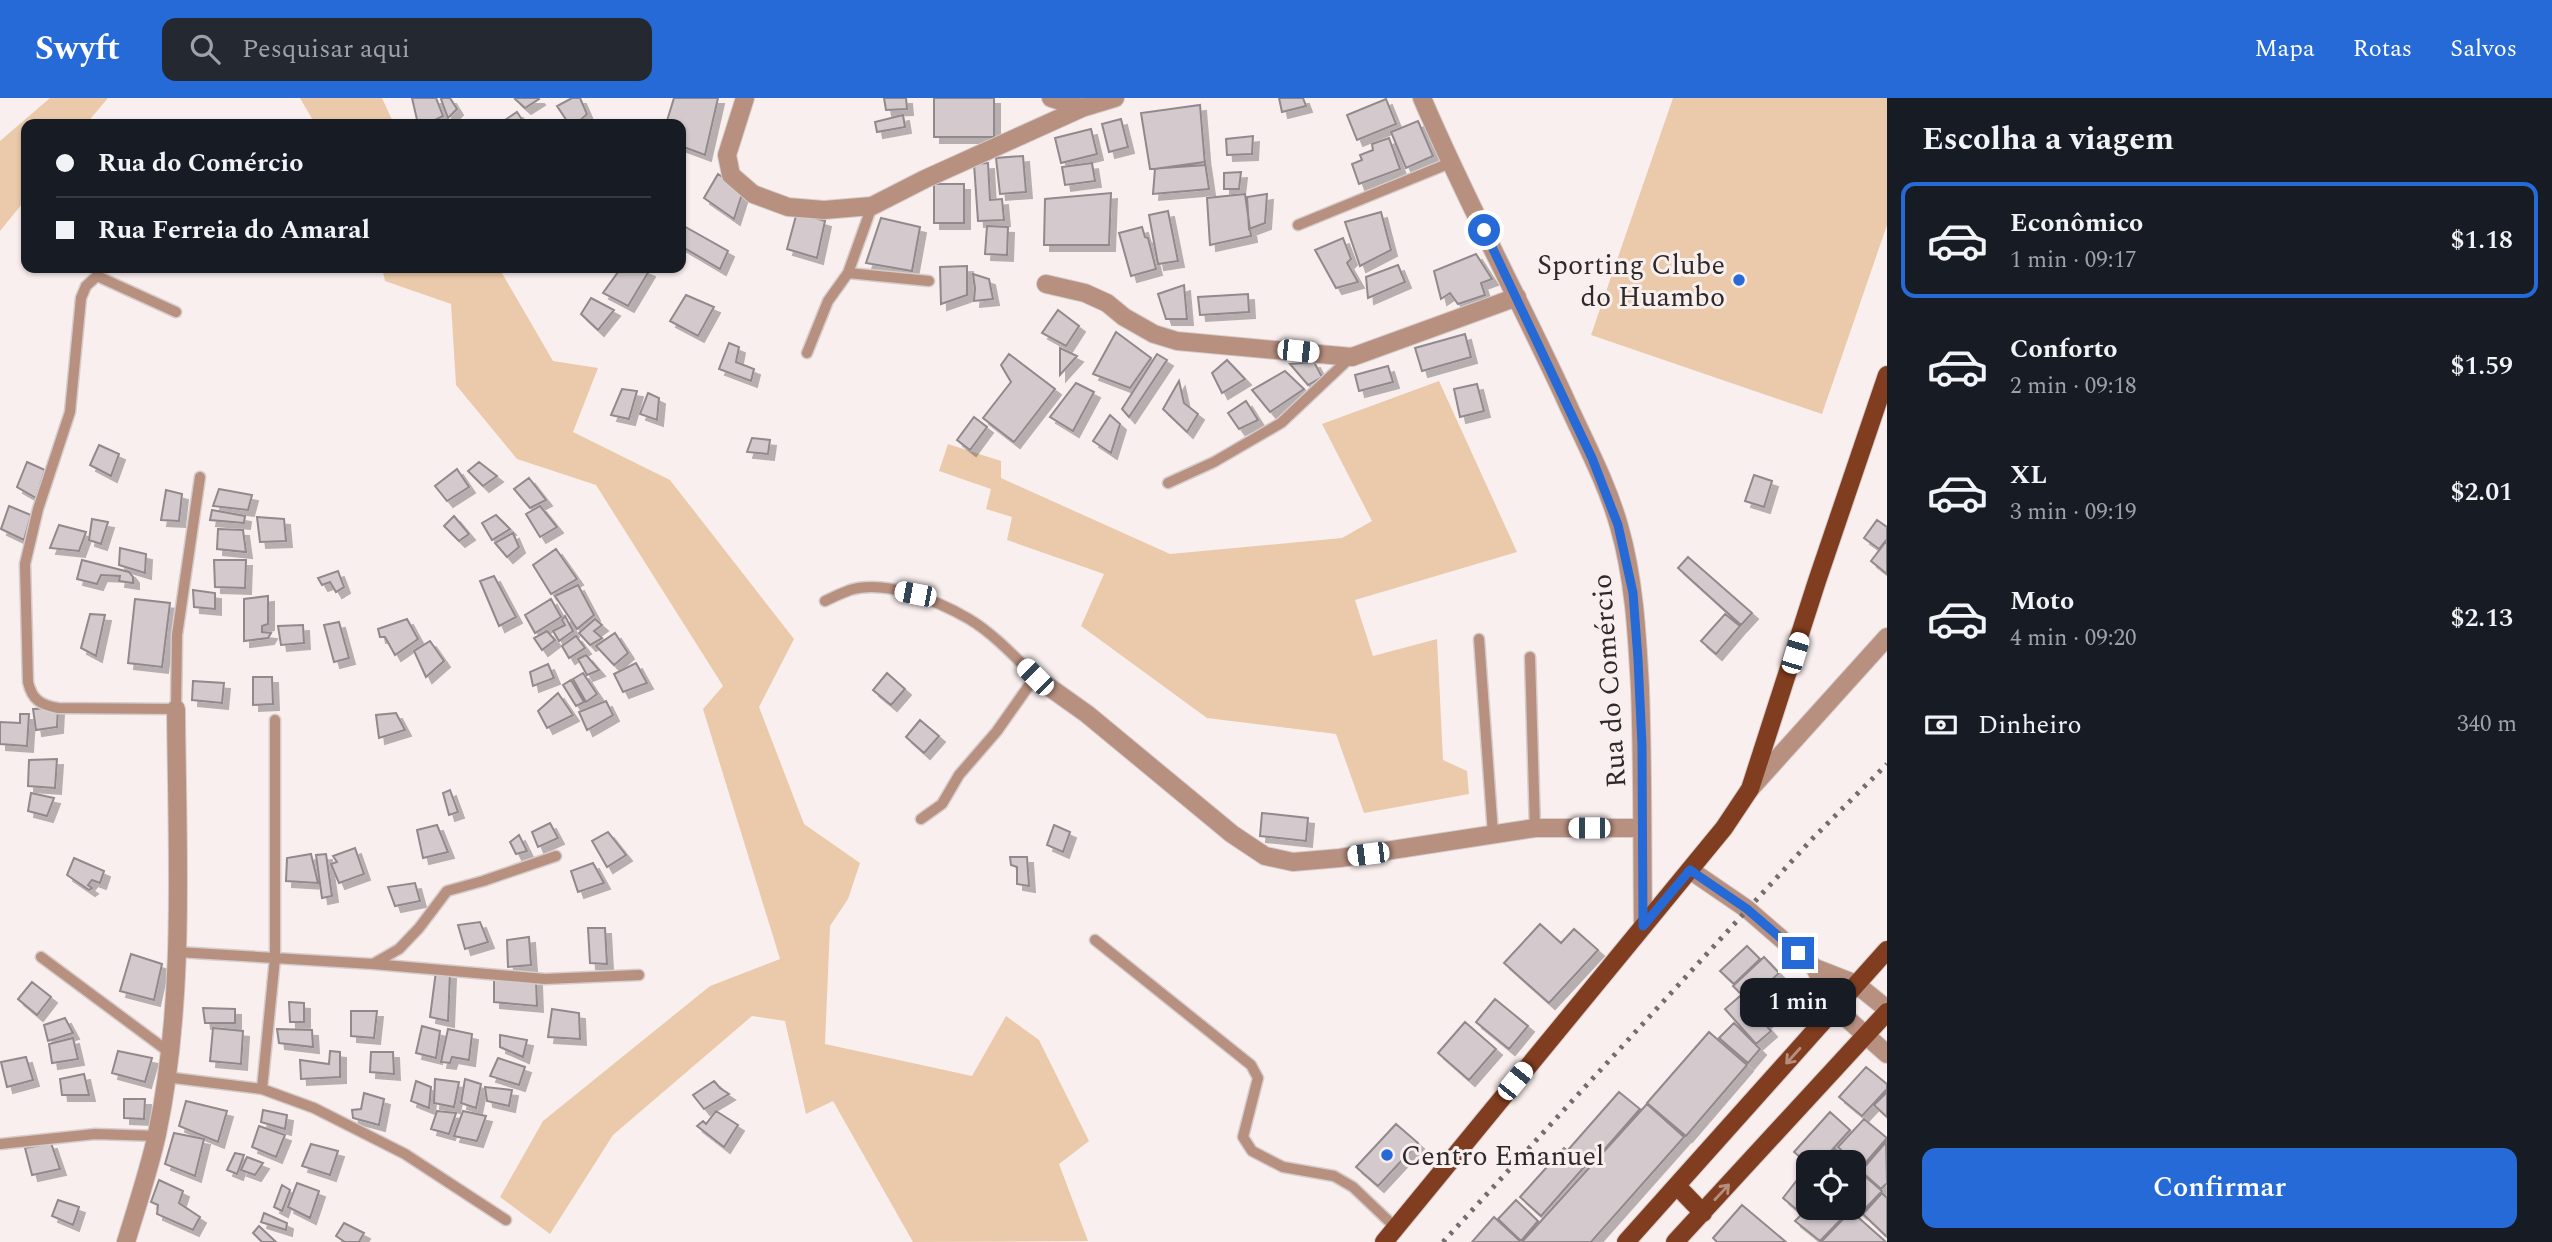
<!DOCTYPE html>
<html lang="pt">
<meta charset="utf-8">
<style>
:root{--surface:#171b24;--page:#242831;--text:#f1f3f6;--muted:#9ea1a6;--line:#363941;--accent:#256ad6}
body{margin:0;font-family:Spectral,serif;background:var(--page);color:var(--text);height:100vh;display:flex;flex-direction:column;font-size:26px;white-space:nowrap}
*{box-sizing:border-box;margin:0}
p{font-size:23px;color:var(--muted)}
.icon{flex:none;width:38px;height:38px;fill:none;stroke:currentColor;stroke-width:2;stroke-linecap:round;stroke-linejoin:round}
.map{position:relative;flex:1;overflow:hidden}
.panel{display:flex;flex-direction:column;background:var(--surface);width:665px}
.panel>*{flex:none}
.guide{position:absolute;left:21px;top:21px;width:665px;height:154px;border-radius:14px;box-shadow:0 2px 5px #0004;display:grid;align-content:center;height:154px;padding:0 35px;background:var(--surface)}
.fabs{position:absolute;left:1796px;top:1052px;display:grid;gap:14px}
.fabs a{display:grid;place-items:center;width:70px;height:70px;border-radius:14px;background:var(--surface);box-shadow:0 2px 5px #0004;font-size:35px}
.end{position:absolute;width:32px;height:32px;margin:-16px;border:9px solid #256ad6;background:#fff;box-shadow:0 0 0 4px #fff}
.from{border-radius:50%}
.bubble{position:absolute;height:49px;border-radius:14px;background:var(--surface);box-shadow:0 2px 5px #0004;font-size:23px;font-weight:600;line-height:49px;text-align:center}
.car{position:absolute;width:21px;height:42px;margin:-21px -10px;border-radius:9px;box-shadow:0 0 5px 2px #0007;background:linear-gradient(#fff 24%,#345 0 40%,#fff 0 76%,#345 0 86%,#fff 0)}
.guide b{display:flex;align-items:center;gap:24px;height:66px;font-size:26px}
.guide b+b{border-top:2px solid var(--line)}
.guide i{width:18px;height:18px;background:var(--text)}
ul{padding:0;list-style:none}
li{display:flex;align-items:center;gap:21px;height:116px;margin:0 14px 10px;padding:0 21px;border:4px solid transparent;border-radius:14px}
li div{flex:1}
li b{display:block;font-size:26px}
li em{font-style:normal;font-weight:600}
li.selected{border-color:var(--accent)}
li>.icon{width:63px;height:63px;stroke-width:1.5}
h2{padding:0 35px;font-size:32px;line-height:84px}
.pay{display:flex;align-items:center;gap:18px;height:77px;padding:0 35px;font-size:26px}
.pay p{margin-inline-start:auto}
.action{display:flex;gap:14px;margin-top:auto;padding:14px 35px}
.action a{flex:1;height:80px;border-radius:14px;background:var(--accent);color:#fff;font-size:28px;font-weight:600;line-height:80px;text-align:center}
header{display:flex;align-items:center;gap:42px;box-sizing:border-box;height:98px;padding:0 35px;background:var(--accent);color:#fff}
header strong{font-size:33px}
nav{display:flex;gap:38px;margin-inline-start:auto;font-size:24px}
.search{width:490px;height:63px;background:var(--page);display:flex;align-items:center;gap:18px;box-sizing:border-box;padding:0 24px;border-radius:14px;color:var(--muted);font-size:26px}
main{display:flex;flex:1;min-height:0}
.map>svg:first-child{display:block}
.green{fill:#eacaaa}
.building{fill:#d4cacd;stroke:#92898c;stroke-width:2;filter:url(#shadow)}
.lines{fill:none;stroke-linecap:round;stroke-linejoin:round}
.service-casing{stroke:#d5cccc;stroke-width:13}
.minor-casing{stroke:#d5cccc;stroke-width:20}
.tertiary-casing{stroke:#d5cccc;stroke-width:20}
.primary-casing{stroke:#d5cccc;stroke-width:20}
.service{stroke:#b89080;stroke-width:10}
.minor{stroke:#b89080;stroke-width:18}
.tertiary{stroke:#b89080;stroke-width:18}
.primary{stroke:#813d1f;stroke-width:18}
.rail{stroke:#736d6d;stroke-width:5;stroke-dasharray:3.5 7;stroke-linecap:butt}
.oneway{stroke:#b78d7d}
.route{stroke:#256ad6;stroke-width:9}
.poi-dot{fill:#256ad6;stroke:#faefef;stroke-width:2.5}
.labels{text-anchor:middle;stroke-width:6;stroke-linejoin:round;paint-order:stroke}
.poi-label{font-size:28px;fill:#2e2a2a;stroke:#faefef;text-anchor:end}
.street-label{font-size:28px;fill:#2e2a2a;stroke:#faefef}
</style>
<header>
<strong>Swyft</strong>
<div class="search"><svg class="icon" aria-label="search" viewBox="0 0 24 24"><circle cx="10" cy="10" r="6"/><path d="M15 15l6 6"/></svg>Pesquisar aqui</div>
<nav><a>Mapa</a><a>Rotas</a><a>Salvos</a></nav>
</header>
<main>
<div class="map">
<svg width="1887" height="1144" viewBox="0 0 1887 1144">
<defs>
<filter id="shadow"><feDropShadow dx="6" dy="6" stdDeviation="0" flood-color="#0004"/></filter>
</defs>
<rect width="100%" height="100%" fill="#faefef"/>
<!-- green -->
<path class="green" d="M50,0H108L86,26H26V101L0,133V43Z
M300,0H382L394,26H315Z
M1673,0H1887V127L1822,316L1591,237Z
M382,170H499L553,263L598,270L573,334L670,382L794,541L759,609L804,726L860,765L848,801L830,828L825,946L972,978L1006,918L1039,942L1089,1043L1059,1066L1088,1143L913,1144L833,1003L806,1016L785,923L752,918L613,1037L550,1136L500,1099L543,1023L710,888L780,861L703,611L723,588L596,387L517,361L456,287L451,206L385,183Z
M1439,283L1517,454L1355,502L1373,558L1437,541L1443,662L1467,673L1469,696L1364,715L1336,636L1207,620L1081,528L1104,476L1007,442L1012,419L986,411L991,391L939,373L948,346L1001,363V380L1170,456L1342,440L1372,423L1322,326Z"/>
<!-- building -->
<path class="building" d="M412,0H436L443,18L427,26H418Z
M443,0H450L457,11L448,20L441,1Z
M517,0H538L539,1L525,10L515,1Z
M572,0H580L587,16L576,26H569L557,8Z
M674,0H718L705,57L681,48V26H666Z
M884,0H906L907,11L886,12Z
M934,0H994V39H934Z
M1279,0H1303L1306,8L1282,14Z
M1386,1L1396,26L1357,42L1347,17Z
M1200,7L1205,67L1150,71L1141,15Z
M517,14L525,26H499Z
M903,17L905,29L877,34L875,24Z
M1121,21L1128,49L1109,54L1102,26Z
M1418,23L1433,58L1406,70L1391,34Z
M1091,31L1097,56L1061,65L1055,40Z
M1253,38L1252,56L1227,57L1226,41Z
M1389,40L1400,71L1359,86L1352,66L1362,62L1360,57L1373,52L1372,46Z
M1023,58L1026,94L1000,96L996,60Z
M1205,64L1209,91L1153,96L1155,71Z
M988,65L990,102L1002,101L1004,122L978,123L974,66Z
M1092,65L1095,83L1065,87L1062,69Z
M1241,74L1239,91H1224V75Z
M718,76L743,93L734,121L704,100Z
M934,86H964V125H934Z
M1111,95L1109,147H1044L1045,101Z
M1245,96L1251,138L1210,147L1207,100Z
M1267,96L1265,125L1249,131L1247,99Z
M1168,113L1178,163L1158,166L1149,117Z
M797,114L825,123L817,160L787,151Z
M1381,114L1391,152L1360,168L1345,124Z
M881,120L920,129L912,173L866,165Z
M682,127L728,153L720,171L681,148Z
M987,128L1008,129L1007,157L985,156Z
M1142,129L1145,139L1148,140L1156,171L1131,178L1119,135Z
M1343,140L1351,161L1347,165L1358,184L1336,190L1315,152Z
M1476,156L1492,181L1481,185L1485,197L1458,206L1450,195L1441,201L1434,173Z
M1398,167L1405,184L1368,200L1366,179Z
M967,168V197L941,206L940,169Z
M621,170H642L649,173L628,208L603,195Z
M973,176L989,181L993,201L974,203L975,190Z
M1184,187L1187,221H1166L1158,196Z
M1248,196L1249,214L1200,217L1198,199Z
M686,197L714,209L698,238L670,223Z
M591,200L614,212L598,232L581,216Z
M1058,212L1079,228L1066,248L1042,235Z
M1116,234L1151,260L1130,290L1093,276Z
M1465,236L1471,259L1422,273L1415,250Z
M729,245L739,249L736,264L754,271L751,283L719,271Z
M1060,250L1077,258L1060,277Z
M1009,256L1055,291L1014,344L983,320L1011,284L1001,267Z
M1157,256L1167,262L1129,319L1122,311Z
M1227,262L1245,281L1222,295L1212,275Z
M1314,264L1322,279L1308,287L1290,266Z
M1388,268L1393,284L1359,293L1355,277Z
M1285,273L1304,291L1270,314L1252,292Z
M1179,283L1184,305L1198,316L1187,334L1163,311Z
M1076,285L1094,294L1073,333L1050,319Z
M1477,286L1484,313L1460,319L1454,291Z
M622,291L637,293L629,321L611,317Z
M648,295L659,300L657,322L640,316Z
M1246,303L1258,322L1239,331L1228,315Z
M1110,317L1120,326L1111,355L1093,343Z
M974,319L987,329L970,352L957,342Z
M752,340L770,342L768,356L747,354Z
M99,347L119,356L111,378L90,367Z
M27,364L45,372L36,400L17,389Z
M479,364L497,378L483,388L468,373Z
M457,371L469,389L447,403L435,388Z
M1754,377L1772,383L1764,409L1745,403Z
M529,380L546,402L530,410L514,391Z
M219,391L252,397L248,412L213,408Z
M166,392L182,396L179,423L161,422Z
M9,408L31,417L24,442L1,431Z
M540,408L557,429L540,439L526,416Z
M212,412L245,418L244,425L210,422Z
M496,417L510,431L492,442L482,425Z
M454,418L469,436L459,443L444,428Z
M257,419L284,421L286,443L260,444Z
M92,421L108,424L101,446L89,442Z
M1877,422L1887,429V441L1879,451L1864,440Z
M59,427L86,434L79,453L50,450Z
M218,431L243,432L246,454L217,451Z
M513,435L519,449L507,459L495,445Z
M1887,442V476L1871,463Z
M1887,442V476L1871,463Z
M120,450L146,456L145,475L119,467Z
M556,451L577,481L551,496L533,467Z
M1688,459L1752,515L1741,527L1678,470Z
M82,462L129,474L133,479V485L119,483L120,478L101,477L97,486L77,481Z
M214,462H246L245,490L215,489Z
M338,473L344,489L336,494L330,484L322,487L318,480Z
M494,478L516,519L499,528L480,483Z
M578,487L594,517L577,531L555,498Z
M193,492L215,495V511L194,509Z
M268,498V526L262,528V534L271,535L268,540L244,543V501Z
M135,501L170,505L162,569L128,565Z
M551,501L561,519L535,535L525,517Z
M90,516L105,517L96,558L81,550Z
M1725,516L1740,528L1716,556L1701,543Z
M565,518L573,533L559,543L553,533L565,527L562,522Z
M407,521L418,541L395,557L385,539H380L378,531Z
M595,521L602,527L594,533L602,540L590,547L579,535Z
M339,524L349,560L334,564L324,527Z
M303,527L304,545L281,547L278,528Z
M547,533L555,542L542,552L534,540Z
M615,535L628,555L614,567L596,548Z
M576,538L585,550L569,560L562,548Z
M430,543L444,563L426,579L414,553Z
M586,557L599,572L587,577L578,561Z
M636,565L647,585L623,594L614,576Z
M548,566L554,580L533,588L530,574Z
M583,575L597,596L586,604L573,581Z
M887,575L905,591L891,607L873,592Z
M253,579H272L273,606L253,607Z
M571,582L584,604L576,608L563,587Z
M193,583L224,585L222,605L192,602Z
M558,595L573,617L547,630L538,613Z
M606,603L613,617L587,632L579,614Z
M58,610L57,629L36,632L33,611Z
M396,615L405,632L379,640L376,617Z
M20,616H29L27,648L0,646V624L20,625Z
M920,622L939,638L924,655L906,639Z
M57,661L55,690L28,688L29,662Z
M450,692L458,714L449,717L443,695Z
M31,695L54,700L47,718L28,713Z
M1262,715L1308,720L1306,743L1260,738Z
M550,725L558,740L538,749L532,734Z
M437,727L448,754L423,760L417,732Z
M1054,727L1070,734L1063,754L1047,747Z
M608,734L626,757L607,769L592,743Z
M519,737L527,753L516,756L510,744Z
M355,750L364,776L339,785L331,766L337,764L333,758Z
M311,756L318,785L286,783L287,760Z
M326,756L332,798L322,800L316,757Z
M1010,759H1027L1029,788L1017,786V769L1011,767Z
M74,760L104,773L100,785L92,782L88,787L92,790L89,792L67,777Z
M593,765L604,785L578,794L571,773Z
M415,785L420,803L395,808L388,789Z
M480,824L488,844L465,851L458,827Z
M1540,826L1561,845L1574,831L1598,852L1549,905L1504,865Z
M588,830H605L607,866L590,865Z
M529,839L531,867L508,869L507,842Z
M1747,848L1760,861L1734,886L1720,873Z
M131,856L162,866L154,902L120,893Z
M1764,859L1779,875L1748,903L1733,888Z
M436,873L450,875L448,923L430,919Z
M494,879L536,882L537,908L494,904Z
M32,884L51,899L37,917L18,901Z
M1764,891L1781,910L1764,925L1771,933L1756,946L1725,911L1740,898L1748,905Z
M1495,901L1528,928L1509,951L1476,924Z
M289,904L304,905V924H290Z
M203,910L235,911V925H205Z
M552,911L579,915L580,941L548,939Z
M351,913H377L374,940L351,938Z
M65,920L73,935L48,943L44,927Z
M1465,924L1496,951L1469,982L1438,955Z
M1734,925L1760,951L1748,965L1719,940Z
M422,928L440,933L436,960L416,955Z
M213,930L243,933L241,966L210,963Z
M277,931L312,932L313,949L279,945Z
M448,931L472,936L469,962L452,959L450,965L441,964Z
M1709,934L1747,967L1686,1038L1647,1005Z
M500,937L527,942L523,959L500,949Z
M73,940L78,961L52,965L49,946Z
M118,953L152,960L145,984L112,975Z
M330,953L340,954V979L301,981L300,962L329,966Z
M371,954H393L394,976L370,974Z
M26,959L33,982L7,989L1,964Z
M498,960L525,969L519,987L490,978Z
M1866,969L1887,986V991L1862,1018L1839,999Z
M84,976L89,997H62L60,981Z
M435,981L459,984L454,1009L434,1005Z
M465,981L481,986L476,1010L461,1005Z
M416,983L431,989L429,1010L411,1003Z
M714,983L720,990L729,996L704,1011L693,997Z
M485,989L512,992L509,1008L487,1003Z
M1619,994L1640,1011L1589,1069L1568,1052Z
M1887,994V1019L1874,1007Z
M364,995L384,1001L379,1027L353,1020L352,1012L361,1011Z
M124,1001H145L144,1021L124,1020Z
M186,1003L227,1013L218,1044L179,1028Z
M1647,1006L1684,1039L1591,1144H1522Z
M263,1012L287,1017L285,1031L261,1024Z
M437,1013L456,1015L449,1036L431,1031Z
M463,1013L486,1018L477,1043L454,1038Z
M716,1013L738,1027L724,1049L697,1028L703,1023L706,1026Z
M1830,1014L1850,1032L1821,1064H1808V1066L1794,1054Z
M1864,1021L1887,1040L1861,1070L1838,1049Z
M1396,1026L1418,1045L1378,1088L1356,1069Z
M259,1028L285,1037L276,1059L252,1049Z
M174,1035L204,1041L195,1078L165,1066Z
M1886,1044L1887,1085L1881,1091L1861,1073Z
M51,1045L60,1071L32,1077L25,1050Z
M311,1046L338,1053L330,1077L302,1068Z
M1564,1050L1585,1068L1541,1118L1520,1099Z
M1835,1051L1849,1064H1824Z
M235,1055L244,1057L237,1076L227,1072Z
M247,1059L263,1065L255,1077L241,1072Z
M1853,1068L1882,1093L1861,1115L1853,1107Z
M1801,1077L1808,1083V1110H1841L1847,1115L1820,1143L1795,1123L1802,1116L1783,1100Z
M159,1082L183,1093L179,1105L200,1119L193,1132L157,1116L158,1107L151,1104Z
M297,1085L319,1093L310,1120L288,1109Z
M282,1087L290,1092L282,1113L274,1109Z
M1882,1095L1887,1100V1139L1863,1116Z
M58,1102L79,1109L73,1127L52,1118Z
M1516,1102L1538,1123L1521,1143L1498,1121Z
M1742,1107L1786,1144H1717L1713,1140Z
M1851,1113L1886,1144H1821Z
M264,1115L287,1125L286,1132L261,1124Z
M1494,1119L1520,1143V1144H1472Z
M344,1125L364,1135L359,1144H345L336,1138Z
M259,1128L276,1144H262L253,1135Z"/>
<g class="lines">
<defs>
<path id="service" d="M1298,127L1450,65
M848,175L929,183
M176,214L97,178L86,188L81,200L70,314L38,411L25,466L28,584C32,602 41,607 58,610L176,611L177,537L200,379
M807,255L828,203L848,175L872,108
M1168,385L1214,364L1281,325L1351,259
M825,503C833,499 842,495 850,492C886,481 938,503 969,521C994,536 1015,559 1035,579L997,633L959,677L942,706L921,721
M1479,541L1493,736
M1530,559L1535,730
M1095,842L1251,967L1258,980L1243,1039L1252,1053L1283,1069L1334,1078L1353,1089L1396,1130
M177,854L373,866L545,881L639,877
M41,859L169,954
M373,866L399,851L419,830L447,793L483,783L556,758
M166,979L262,991L314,1010L405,1056L506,1122
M262,991L275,860V622
M0,1046L95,1036L157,1038"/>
<path id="minor" d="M745,0L727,57L731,77L753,96L788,109L824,112L872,108L925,81L1082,10L1115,0
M1051,0L1082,10
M1422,0C1465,101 1517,197 1563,296C1582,339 1606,382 1619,428C1634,480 1637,535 1640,590C1643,669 1642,748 1643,828
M1046,186L1085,195L1107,205L1124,219L1154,236L1177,243L1352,259L1517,199
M1035,579L1087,616L1232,736L1265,758L1293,764L1340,760L1535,730H1642
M1750,691L1887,539
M126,1144C137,1108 149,1072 157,1036C186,899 177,750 176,611"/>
<path id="tertiary" d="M1690,772L1747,811L1815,870L1856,886L1887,911
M1815,870L1835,910L1887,956"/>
<path id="primary" d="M1677,1088L1703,1115
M1384,1144L1724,730L1750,691L1817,483L1887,277
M1626,1144L1887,852
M1675,1144L1887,914"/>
</defs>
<!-- service casing -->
<use href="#service" class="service-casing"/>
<!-- minor casing -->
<use href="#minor" class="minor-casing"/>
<!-- tertiary casing -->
<use href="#tertiary" class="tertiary-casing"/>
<!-- primary casing -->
<use href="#primary" class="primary-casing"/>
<!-- service -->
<use href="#service" class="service"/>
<!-- minor -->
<use href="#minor" class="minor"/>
<!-- tertiary -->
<use href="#tertiary" class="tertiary"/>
<!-- primary -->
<use href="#primary" class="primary"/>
<!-- rail -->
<path class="rail" d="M1443,1144L1813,740L1887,666"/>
</g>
<!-- one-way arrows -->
<defs><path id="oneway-shaft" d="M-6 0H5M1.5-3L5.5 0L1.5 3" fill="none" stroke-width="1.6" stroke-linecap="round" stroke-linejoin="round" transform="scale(1.75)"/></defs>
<g class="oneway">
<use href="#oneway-shaft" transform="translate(1793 958) rotate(132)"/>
<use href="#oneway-shaft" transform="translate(1722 1094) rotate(-47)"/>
</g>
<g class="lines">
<!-- route -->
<path class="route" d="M1484,132L1592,360L1618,427L1633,495L1638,561L1642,647L1643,828L1690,772L1747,811L1798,855"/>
</g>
<!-- markers -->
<g class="poi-dot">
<circle cx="1739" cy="182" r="7"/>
<circle cx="1387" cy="1057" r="7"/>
</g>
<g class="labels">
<!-- poi labels -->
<g class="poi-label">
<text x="1725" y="176">Sporting Clube<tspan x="1725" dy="32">do Huambo</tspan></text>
<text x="1401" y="1067" text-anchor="start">Centro Emanuel</text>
</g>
<!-- street labels -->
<g class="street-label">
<text transform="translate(1608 583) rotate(-94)" y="10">Rua do Comércio</text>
</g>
</g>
</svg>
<div class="fabs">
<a><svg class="icon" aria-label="locate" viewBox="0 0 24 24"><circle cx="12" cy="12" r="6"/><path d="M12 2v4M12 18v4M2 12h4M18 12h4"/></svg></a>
</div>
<i class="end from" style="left:1484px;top:132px"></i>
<i class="end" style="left:1798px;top:855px"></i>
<div class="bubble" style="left:1740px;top:880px;width:116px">1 min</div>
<i class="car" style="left:1298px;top:253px;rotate:96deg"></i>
<i class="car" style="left:915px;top:496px;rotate:281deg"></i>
<i class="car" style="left:1795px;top:555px;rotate:17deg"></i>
<i class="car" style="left:1035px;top:579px;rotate:315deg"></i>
<i class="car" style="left:1589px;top:730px;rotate:270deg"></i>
<i class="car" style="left:1368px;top:756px;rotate:263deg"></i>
<i class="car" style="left:1515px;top:983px;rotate:39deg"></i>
<div class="guide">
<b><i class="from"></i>Rua do Comércio</b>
<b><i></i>Rua Ferreia do Amaral</b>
</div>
</div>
<section class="panel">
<h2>Escolha a viagem</h2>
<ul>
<li class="selected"><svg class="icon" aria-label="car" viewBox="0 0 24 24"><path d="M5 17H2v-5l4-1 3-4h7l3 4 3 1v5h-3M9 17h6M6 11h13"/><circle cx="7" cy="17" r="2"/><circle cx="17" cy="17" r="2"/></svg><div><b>Econômico</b><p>1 min · 09:17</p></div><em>$1.18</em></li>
<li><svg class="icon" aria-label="car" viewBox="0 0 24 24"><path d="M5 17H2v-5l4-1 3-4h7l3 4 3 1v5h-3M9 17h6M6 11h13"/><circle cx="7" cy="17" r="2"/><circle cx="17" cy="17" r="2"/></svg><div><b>Conforto</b><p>2 min · 09:18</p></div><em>$1.59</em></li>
<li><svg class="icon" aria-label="car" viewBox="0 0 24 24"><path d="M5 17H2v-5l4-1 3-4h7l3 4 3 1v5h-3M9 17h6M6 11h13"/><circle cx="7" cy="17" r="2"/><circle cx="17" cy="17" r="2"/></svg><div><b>XL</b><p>3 min · 09:19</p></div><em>$2.01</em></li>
<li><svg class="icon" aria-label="car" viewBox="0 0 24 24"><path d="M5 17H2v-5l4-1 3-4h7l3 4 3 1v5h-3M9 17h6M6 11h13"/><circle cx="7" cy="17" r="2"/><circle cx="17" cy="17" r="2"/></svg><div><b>Moto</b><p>4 min · 09:20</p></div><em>$2.13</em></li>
</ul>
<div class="pay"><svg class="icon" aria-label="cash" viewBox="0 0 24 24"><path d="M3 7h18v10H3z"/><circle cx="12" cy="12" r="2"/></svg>Dinheiro<p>340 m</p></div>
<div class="action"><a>Confirmar</a></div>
</section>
</main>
